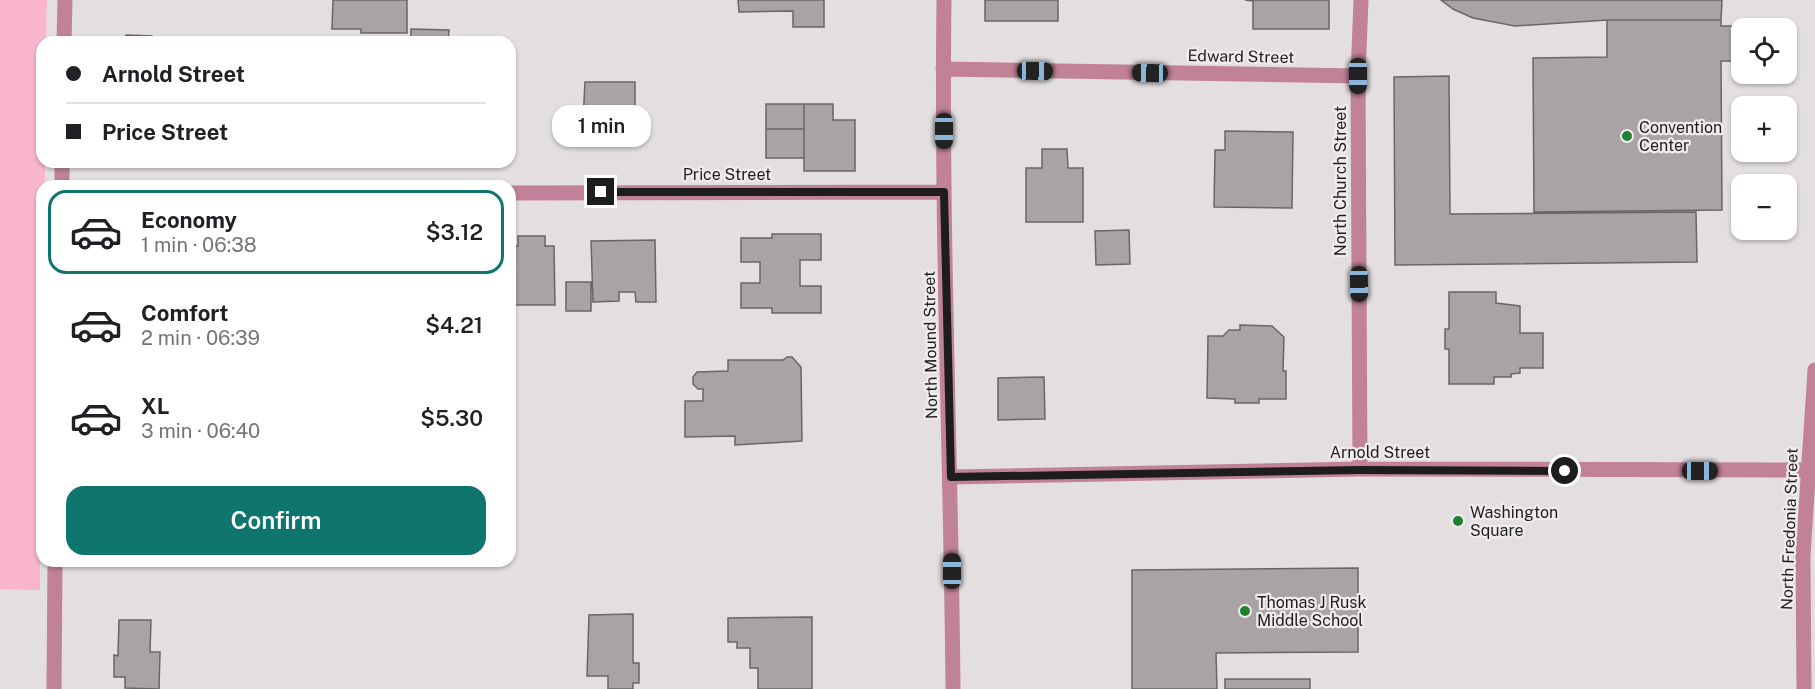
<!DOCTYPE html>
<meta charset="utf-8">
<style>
:root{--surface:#fff;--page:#f6f6f6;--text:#202124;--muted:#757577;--line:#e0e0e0;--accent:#0f766e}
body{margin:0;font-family:"Public Sans",sans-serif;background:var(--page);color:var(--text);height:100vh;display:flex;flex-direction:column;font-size:22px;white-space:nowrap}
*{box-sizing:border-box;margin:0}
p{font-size:20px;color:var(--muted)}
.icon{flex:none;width:33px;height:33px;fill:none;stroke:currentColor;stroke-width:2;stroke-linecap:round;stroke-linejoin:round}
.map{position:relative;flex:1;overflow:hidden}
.sheet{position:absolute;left:36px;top:180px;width:480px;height:387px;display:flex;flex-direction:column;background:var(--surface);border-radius:18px;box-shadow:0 2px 4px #0004}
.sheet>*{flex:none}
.top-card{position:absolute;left:36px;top:36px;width:480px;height:132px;border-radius:18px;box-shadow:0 2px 4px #0004;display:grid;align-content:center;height:132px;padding:0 30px;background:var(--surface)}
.controls{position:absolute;left:1731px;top:18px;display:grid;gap:12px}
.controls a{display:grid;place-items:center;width:66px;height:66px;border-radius:12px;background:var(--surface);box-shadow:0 2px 4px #0004;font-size:30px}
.end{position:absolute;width:27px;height:27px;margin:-14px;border:8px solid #1e1d1d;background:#fff;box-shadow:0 0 0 3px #fff}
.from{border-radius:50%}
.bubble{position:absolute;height:42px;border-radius:18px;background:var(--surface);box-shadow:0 2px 4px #0004;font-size:20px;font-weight:600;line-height:42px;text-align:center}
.car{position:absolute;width:18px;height:36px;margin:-18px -9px;border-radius:8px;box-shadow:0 0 4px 2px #0007;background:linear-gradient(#222 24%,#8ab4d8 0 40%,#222 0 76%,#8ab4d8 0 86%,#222 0)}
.top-card b{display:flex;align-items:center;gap:21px;height:57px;font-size:22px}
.top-card b+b{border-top:2px solid var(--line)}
.top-card i{width:15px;height:15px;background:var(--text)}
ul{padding:10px 0 0;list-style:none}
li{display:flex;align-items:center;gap:18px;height:84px;margin:0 12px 9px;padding:0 18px;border:3px solid transparent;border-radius:18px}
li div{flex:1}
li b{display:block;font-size:22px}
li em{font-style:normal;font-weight:600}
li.current{border-color:var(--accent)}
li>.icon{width:54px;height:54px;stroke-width:1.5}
.cta{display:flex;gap:12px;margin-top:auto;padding:12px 30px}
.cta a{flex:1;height:69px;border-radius:18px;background:var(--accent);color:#fff;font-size:24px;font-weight:600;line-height:69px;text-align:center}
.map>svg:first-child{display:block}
.green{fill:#f9b5cd}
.building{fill:#a8a4a5;stroke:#696667;stroke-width:1.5}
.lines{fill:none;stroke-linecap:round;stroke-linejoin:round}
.minor{stroke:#c18299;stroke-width:15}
.route{stroke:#1e1d1d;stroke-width:8}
.poi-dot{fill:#218032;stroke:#f0ecee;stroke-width:2}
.labels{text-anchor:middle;stroke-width:4.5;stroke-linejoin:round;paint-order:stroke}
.street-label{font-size:16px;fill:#1e1d1d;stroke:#f0ecee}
.poi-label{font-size:16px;fill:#1e1d1d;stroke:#f0ecee;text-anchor:start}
</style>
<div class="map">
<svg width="1815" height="689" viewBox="0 0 1815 689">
<rect width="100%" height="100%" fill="#e3dfe0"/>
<!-- green -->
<path class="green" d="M0,0H47L46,42H42V162H45V186H42L40,590L0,589Z"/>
<!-- building -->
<path class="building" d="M333,0H407V33H361V29H332Z
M738,0H824V27H793V11L739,12Z
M985,0H1058V21H985Z
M1245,0H1329V29H1253V1Z
M1441,0H1722L1721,20H1607L1515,26L1473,18L1453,9Z
M1607,20H1721V26H1737V61H1721L1722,210L1534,212L1533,58L1607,57Z
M411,29L449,30L448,42H411Z
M126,35L152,36V42H126Z
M199,37L240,38V42H199Z
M1449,76L1450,214L1696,212L1697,262L1395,265L1394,77Z
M585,82H635V120L638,121V140L616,143V140H597V143H587V140H582Z
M766,104H804V129H766Z
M804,104H833V120H855V171H804Z
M766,129H804V158H766Z
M1225,131L1293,132L1292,208L1214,207L1215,150H1225Z
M1042,149H1067L1068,168H1083V222H1026V168H1042Z
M1129,230L1130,264L1096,265L1095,231Z
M772,234H821V260H800V286H821V313H772V308H741V283H760V262H741V238H772Z
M518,236H545V246H554L555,305H510V246H518Z
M655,240L656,302H636L635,292H619V301L593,302L591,241Z
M566,282H591V311H566Z
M1449,292H1496V303L1520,306V333H1543V368H1520V373L1511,374V377H1494V384H1449V349H1445V329H1449Z
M1240,325L1272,326L1284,337L1283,371H1286V399H1259V403H1235V399L1207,398L1208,336H1223L1229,330H1240Z
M787,357H792L801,367L802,441L735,445V436L685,437V401H703V389H698L693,384V377L697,372L728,371V360H783Z
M1044,377L1045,419L998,420V378Z
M1358,568V652L1216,653L1217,689H1132V570Z
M633,614V663H639V683H633V689H608V676H587L589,615Z
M812,617V689H758V668H750V648H737V642H728V618Z
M119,620H151L150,652H160L159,689L125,688V677H114V655L118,656Z
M1225,679H1310V689H1225Z"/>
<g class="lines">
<!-- minor -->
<path class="minor" d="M944,0C941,230 951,459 953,689
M64,42L65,0
M943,69L1358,76
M62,186V162
M510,193L944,192
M1360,469L1358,76L1361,0
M951,477L1360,469L1809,470
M54,689L55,561
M1804,689L1803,556L1815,370"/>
</g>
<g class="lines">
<!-- route -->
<path class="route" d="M601,192H944L951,477L1360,470L1565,471"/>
</g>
<!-- markers -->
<g class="poi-dot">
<circle cx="1627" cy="136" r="6"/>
<circle cx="1458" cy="521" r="6"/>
<circle cx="1245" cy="611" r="6"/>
</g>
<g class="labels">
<!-- street labels -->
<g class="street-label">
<text transform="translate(1241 56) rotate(1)" y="6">Edward Street</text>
<text x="727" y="180">Price Street</text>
<text transform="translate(1340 181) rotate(-90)" y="6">North Church Street</text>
<text transform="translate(930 345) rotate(-91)" y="6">North Mound Street</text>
<text x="1380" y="458">Arnold Street</text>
<text transform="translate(1789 529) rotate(-88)" y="6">North Fredonia Street</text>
</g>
<!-- poi labels -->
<g class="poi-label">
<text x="1639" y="133">Convention<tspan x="1639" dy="18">Center</tspan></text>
<text x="1470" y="518">Washington<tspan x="1470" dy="18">Square</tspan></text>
<text x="1257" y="608">Thomas J Rusk<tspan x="1257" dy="18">Middle School</tspan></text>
</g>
</g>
</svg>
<div class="controls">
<a><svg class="icon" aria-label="locate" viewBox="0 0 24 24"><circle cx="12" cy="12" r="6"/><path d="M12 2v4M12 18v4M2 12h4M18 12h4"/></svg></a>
<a>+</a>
<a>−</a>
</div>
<i class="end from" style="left:1565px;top:471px"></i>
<i class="end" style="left:601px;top:192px"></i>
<div class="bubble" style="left:552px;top:105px;width:99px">1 min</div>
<i class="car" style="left:1035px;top:71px;rotate:91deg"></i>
<i class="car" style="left:1150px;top:73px;rotate:271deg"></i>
<i class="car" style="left:1358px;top:76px;rotate:180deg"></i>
<i class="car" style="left:944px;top:131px;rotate:180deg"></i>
<i class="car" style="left:1359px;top:284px;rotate:179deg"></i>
<i class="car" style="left:1700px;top:471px;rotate:90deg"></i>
<i class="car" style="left:952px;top:571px;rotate:0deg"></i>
<div class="top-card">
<b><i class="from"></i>Arnold Street</b>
<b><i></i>Price Street</b>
</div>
<section class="sheet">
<ul>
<li class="current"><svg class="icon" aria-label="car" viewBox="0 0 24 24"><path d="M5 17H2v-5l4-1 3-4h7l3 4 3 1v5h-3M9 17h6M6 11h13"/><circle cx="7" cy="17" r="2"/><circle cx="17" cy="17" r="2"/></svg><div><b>Economy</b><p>1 min · 06:38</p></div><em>$3.12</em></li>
<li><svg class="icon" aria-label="car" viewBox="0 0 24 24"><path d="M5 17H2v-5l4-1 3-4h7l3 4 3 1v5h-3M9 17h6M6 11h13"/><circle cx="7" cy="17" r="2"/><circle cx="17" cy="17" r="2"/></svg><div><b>Comfort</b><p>2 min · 06:39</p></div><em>$4.21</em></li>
<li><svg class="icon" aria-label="car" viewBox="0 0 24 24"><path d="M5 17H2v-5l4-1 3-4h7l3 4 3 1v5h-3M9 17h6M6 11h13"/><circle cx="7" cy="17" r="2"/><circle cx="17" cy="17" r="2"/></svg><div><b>XL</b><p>3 min · 06:40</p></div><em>$5.30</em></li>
</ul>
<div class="cta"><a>Confirm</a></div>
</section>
</div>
